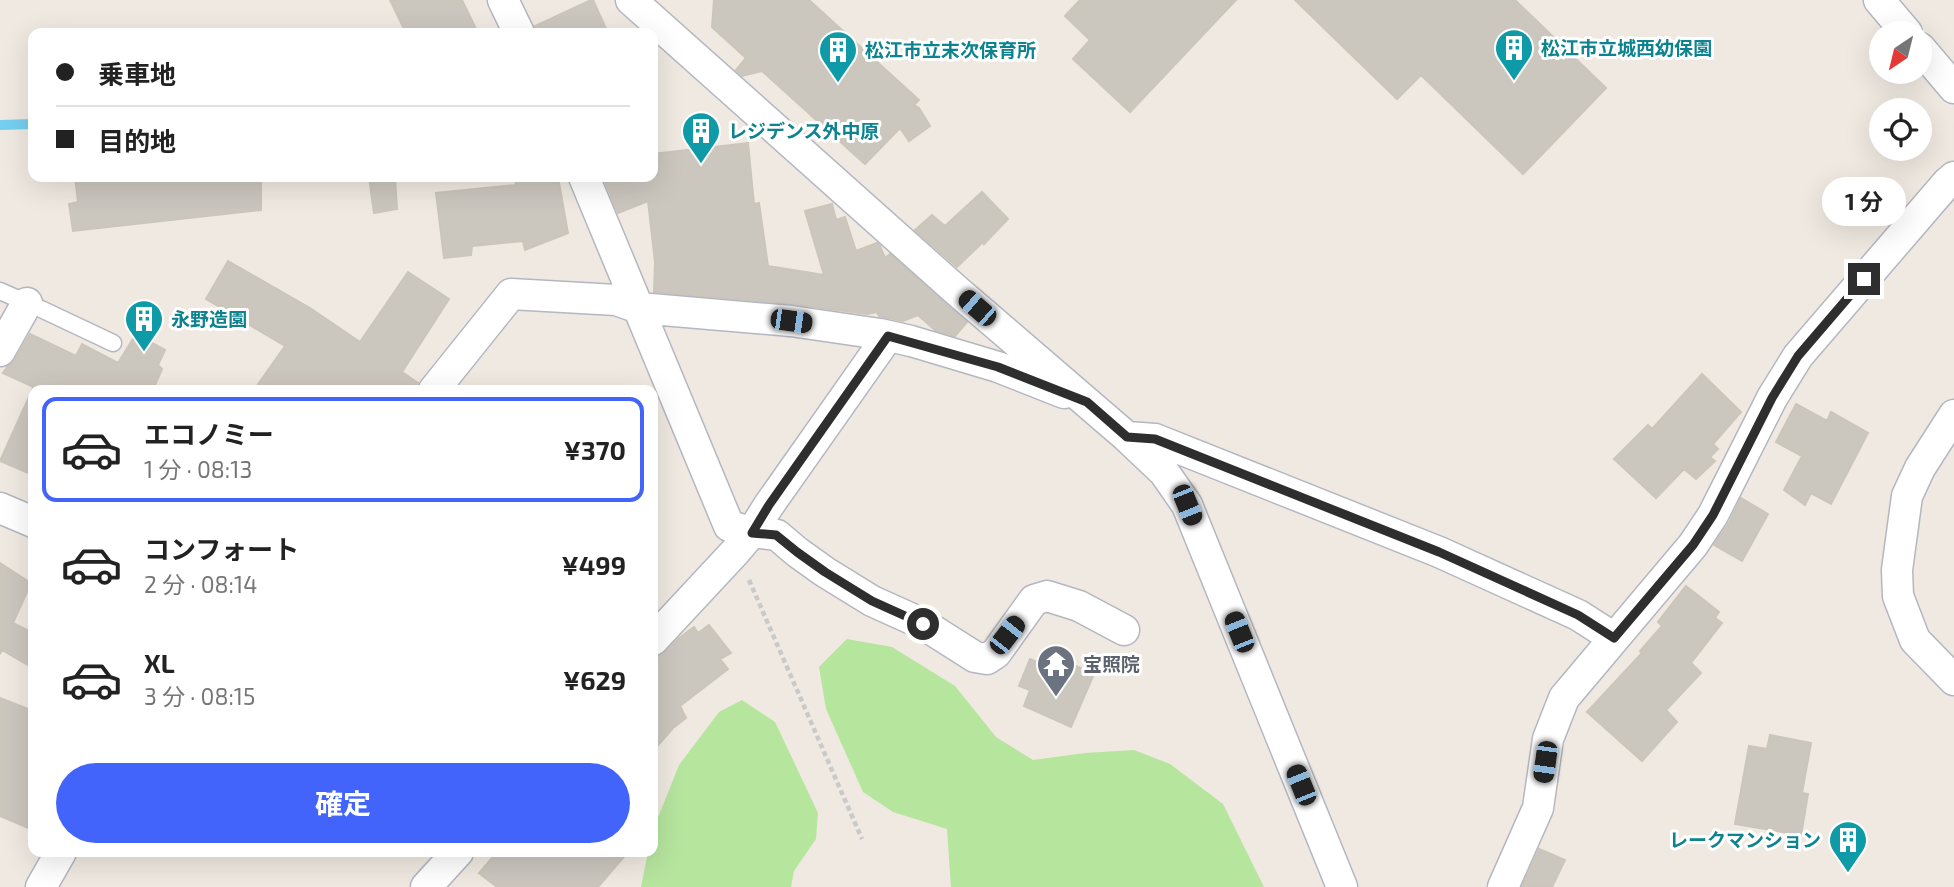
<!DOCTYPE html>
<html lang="ja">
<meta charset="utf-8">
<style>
:root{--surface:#fff;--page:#f2f2f2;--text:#222;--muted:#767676;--line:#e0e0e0;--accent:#4264fb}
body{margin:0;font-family:"Exo 2","Noto Sans JP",sans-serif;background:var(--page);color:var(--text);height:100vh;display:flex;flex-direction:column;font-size:26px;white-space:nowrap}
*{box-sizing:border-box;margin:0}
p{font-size:23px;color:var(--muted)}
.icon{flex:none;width:38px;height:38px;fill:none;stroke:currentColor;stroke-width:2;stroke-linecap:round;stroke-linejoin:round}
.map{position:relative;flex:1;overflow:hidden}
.drawer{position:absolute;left:28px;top:385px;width:630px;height:472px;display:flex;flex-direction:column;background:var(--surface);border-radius:14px;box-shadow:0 7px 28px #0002}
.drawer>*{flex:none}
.hud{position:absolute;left:28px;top:28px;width:630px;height:154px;border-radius:14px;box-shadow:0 7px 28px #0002;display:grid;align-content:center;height:154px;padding:0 28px;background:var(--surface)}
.needle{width:46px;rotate:215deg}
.fabs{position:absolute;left:1869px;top:21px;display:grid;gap:14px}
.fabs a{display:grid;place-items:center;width:63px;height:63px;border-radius:50%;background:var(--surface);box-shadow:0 7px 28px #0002;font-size:35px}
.end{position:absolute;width:32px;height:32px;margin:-16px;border:9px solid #2e2e2e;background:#fff;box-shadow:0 0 0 4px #fff}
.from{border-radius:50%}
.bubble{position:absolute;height:49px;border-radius:24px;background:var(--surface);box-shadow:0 7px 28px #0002;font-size:23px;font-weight:700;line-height:49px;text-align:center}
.car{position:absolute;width:21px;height:42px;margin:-21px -10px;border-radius:9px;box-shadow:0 0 5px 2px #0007;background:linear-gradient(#222 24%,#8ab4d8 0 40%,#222 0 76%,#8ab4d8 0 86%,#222 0)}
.hud b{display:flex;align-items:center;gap:24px;height:66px;font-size:26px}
.hud b+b{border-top:2px solid var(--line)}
.hud i{width:18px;height:18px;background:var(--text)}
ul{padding:12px 0 0;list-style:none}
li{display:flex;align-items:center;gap:21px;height:105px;margin:0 14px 10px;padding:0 14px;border:4px solid transparent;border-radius:14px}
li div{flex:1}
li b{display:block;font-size:26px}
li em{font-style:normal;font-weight:700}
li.on{border-color:var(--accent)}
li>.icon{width:63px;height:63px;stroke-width:1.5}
.cta{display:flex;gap:14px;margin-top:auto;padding:14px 28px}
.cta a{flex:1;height:80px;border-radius:42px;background:var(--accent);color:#fff;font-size:28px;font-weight:700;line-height:80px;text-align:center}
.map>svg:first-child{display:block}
.green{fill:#b6e59e}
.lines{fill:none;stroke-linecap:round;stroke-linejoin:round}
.stream{stroke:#75cff0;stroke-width:10}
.building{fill:#cbc7bf;stroke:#cbc5ba;stroke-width:2}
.lane-casing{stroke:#b4b7c1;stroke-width:19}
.street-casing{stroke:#b4b7c1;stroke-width:33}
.path{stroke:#c9c9c9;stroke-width:4.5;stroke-dasharray:5 3.5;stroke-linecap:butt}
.lane{stroke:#fff;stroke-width:16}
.street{stroke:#fff;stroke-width:30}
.route{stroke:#2e2e2e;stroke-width:9}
.labels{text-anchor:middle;stroke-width:6;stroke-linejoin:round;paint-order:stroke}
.culture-label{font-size:19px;font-weight:bold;fill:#0d838f;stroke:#fff;text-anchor:start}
.worship-label{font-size:19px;font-weight:bold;fill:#5b616d;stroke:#fff;text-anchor:start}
</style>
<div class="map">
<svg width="1954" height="887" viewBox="0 0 1954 887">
<rect width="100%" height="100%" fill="#efe9e1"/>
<!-- green -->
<path class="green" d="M847,639L892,647L955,686L996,737L1033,760L1085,753L1134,750L1170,764L1223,804L1264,887H951L947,829L893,812L863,792L826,709L819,667Z
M742,700L775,722L818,813L816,839L794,871L791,887H641L648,852H653L655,825L679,765L719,712Z"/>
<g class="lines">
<!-- stream -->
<path class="stream" d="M0,125L33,124"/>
</g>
<!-- building -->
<path class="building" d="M390,0H462L478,33H406Z
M591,0H593L608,33H536L535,26Z
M714,0H809L919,100L914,105L919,108L930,126L909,141L900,128L865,164L762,71L742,76L736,70L746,58L712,27Z
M1080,0H1236L1130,112L1073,59L1090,40L1065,16Z
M1295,0H1515L1606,88L1523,174L1421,75L1397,99Z
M748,143L754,204L759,203L768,266L824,275L805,211L832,204L836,220L845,217L856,251L877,243L880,246L885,258L890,254L967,322L955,336L935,330L918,315L903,321L879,316L877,312L867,314L792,304L654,292L655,262L648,201L618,213L603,177H653V154Z
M75,177H261V210L73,231L69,204L78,202Z
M369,177H395L397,209L374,213Z
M515,177H558L568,233L525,250L523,241L472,246L471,255L444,258L436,193L516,185Z
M982,192L1008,219L984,244L983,242L957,267L915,230L932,215L945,226Z
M228,261L310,308L360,342L408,272L449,299L402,372L418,383L417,390H254L285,346L206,299Z
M30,334L76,356L82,344L118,363L136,334L165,350L158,365L162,369L153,390H40L3,373L7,367L15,360Z
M1702,374L1741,412L1713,444L1718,449L1710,457L1715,461L1696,479L1684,469L1656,498L1614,459L1648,425L1652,429Z
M33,388V475L0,461Z
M1796,404L1827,421L1831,412L1868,433L1831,504L1811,493L1805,505L1784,490L1802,456L1776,442Z
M1741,498L1768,514L1742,561L1714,545L1729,523Z
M0,563L31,583L13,623L33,633V668L2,650L0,654Z
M1686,586L1719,612L1715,618L1722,623L1691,663L1701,673L1666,710L1677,722L1642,761L1587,712L1642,653L1640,651L1662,626L1658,622Z
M709,625L731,653L720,659L728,669L680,706L686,718L673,728L653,751V658L665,652L679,638L694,627L698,633Z
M1049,654L1094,674L1071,727L1024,706L1030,690L1019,686L1030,659L1045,665Z
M0,698L33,711V830L0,816Z
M1770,735L1811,743L1802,793L1808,794L1801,835L1735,824L1749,746L1767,749Z
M1539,849L1565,860L1552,887H1522Z
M497,852H628L598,887H497L479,873Z"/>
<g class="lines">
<defs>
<path id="lane" d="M0,291L41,309L113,343"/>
<path id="street" d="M503,0L519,33
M631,0L956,290L1127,437L1155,439L1439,552L1578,615L1614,638
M1879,0L1907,33
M1920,48L1954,88
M584,177L729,526L752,532L777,535L797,552L825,572L872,601L923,624L975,657L987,659L996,653L1034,600L1047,596L1079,606L1124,630
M0,351L27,303
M434,390L511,294L616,300L639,308L791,321L880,334L911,341L998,367L1064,393
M1954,415L1920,468L1907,496L1897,570L1898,596L1915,640L1954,680
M1127,437L1164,472L1187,505L1342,887
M0,508L33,522
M653,640L735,552L752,532L769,505L888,336
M41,887L61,852
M426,887L458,852
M1503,887L1538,808L1548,739L1564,698L1693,545L1713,515L1772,398L1798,356L1947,183L1954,177"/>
</defs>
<!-- lane casing -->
<use href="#lane" class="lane-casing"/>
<!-- street casing -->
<use href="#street" class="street-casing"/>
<!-- path -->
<path class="path" d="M749,580L862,839"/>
<!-- lane -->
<use href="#lane" class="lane"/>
<!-- street -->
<use href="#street" class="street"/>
</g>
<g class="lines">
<!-- route -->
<path class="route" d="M923,624L872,601L825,572L797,552L776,535L752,533L769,505L888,336L998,367L1087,402L1127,437L1155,439L1439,552L1578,615L1614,638L1693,545L1713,515L1772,398L1798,356L1864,279"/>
</g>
<!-- icons -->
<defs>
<symbol id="building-pin" viewBox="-11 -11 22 30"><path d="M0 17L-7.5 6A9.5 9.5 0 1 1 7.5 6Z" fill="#0f9aa8" stroke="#fff"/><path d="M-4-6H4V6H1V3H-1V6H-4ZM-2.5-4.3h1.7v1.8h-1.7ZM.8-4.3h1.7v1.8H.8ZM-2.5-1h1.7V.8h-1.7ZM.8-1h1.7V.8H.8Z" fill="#fff"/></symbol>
<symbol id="temple-pin" viewBox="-11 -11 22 30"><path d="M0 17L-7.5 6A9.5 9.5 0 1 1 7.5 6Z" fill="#6b7280" stroke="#fff"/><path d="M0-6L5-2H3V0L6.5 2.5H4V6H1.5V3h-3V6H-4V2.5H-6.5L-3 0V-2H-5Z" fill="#fff"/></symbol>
</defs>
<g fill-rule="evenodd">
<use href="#building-pin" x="1492" y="26" width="44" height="60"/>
<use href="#building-pin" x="816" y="28" width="44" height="60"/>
<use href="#building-pin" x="679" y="109" width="44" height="60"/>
<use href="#building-pin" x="122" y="297" width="44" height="60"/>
<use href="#temple-pin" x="1034" y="642" width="44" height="60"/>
<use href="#building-pin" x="1826" y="818" width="44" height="60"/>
</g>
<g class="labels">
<!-- culture labels -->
<g class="culture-label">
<text x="1541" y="55">松江市立城西幼保園</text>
<text x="865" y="57">松江市立末次保育所</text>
<text x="728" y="138">レジデンス外中原</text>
<text x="171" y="326">永野造園</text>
<text x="1821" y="847" text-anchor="end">レークマンション</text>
</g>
<!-- worship labels -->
<g class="worship-label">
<text x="1083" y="671">宝照院</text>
</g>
</g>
</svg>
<div class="fabs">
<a><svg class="needle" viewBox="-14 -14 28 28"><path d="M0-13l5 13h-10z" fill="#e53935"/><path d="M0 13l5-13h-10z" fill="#767676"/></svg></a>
<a><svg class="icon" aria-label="locate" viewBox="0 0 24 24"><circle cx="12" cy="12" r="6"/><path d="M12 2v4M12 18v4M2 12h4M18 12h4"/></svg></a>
</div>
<i class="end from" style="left:923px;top:624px"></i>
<i class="end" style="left:1864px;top:279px"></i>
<div class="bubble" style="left:1822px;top:177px;width:84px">1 分</div>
<i class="car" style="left:977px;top:308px;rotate:311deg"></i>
<i class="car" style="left:791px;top:321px;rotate:98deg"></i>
<i class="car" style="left:1187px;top:505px;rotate:158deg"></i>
<i class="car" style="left:1239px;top:632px;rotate:338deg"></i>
<i class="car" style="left:1007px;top:635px;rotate:38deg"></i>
<i class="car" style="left:1545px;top:762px;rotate:188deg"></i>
<i class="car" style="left:1301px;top:785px;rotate:338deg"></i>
<div class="hud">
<b><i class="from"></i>乗車地</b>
<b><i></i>目的地</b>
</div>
<section class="drawer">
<ul>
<li class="on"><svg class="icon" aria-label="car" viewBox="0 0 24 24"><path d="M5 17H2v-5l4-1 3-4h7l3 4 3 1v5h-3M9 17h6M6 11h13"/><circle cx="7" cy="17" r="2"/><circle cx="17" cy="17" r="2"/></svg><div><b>エコノミー</b><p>1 分 · 08:13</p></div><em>¥370</em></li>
<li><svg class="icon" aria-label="car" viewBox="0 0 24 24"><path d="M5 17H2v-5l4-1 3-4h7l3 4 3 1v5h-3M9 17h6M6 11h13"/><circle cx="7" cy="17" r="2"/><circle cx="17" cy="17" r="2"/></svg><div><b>コンフォート</b><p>2 分 · 08:14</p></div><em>¥499</em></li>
<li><svg class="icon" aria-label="car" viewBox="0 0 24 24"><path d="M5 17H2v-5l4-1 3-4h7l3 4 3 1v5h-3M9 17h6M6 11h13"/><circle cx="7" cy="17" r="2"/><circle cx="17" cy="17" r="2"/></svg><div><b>XL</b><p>3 分 · 08:15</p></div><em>¥629</em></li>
</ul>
<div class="cta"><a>確定</a></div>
</section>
</div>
